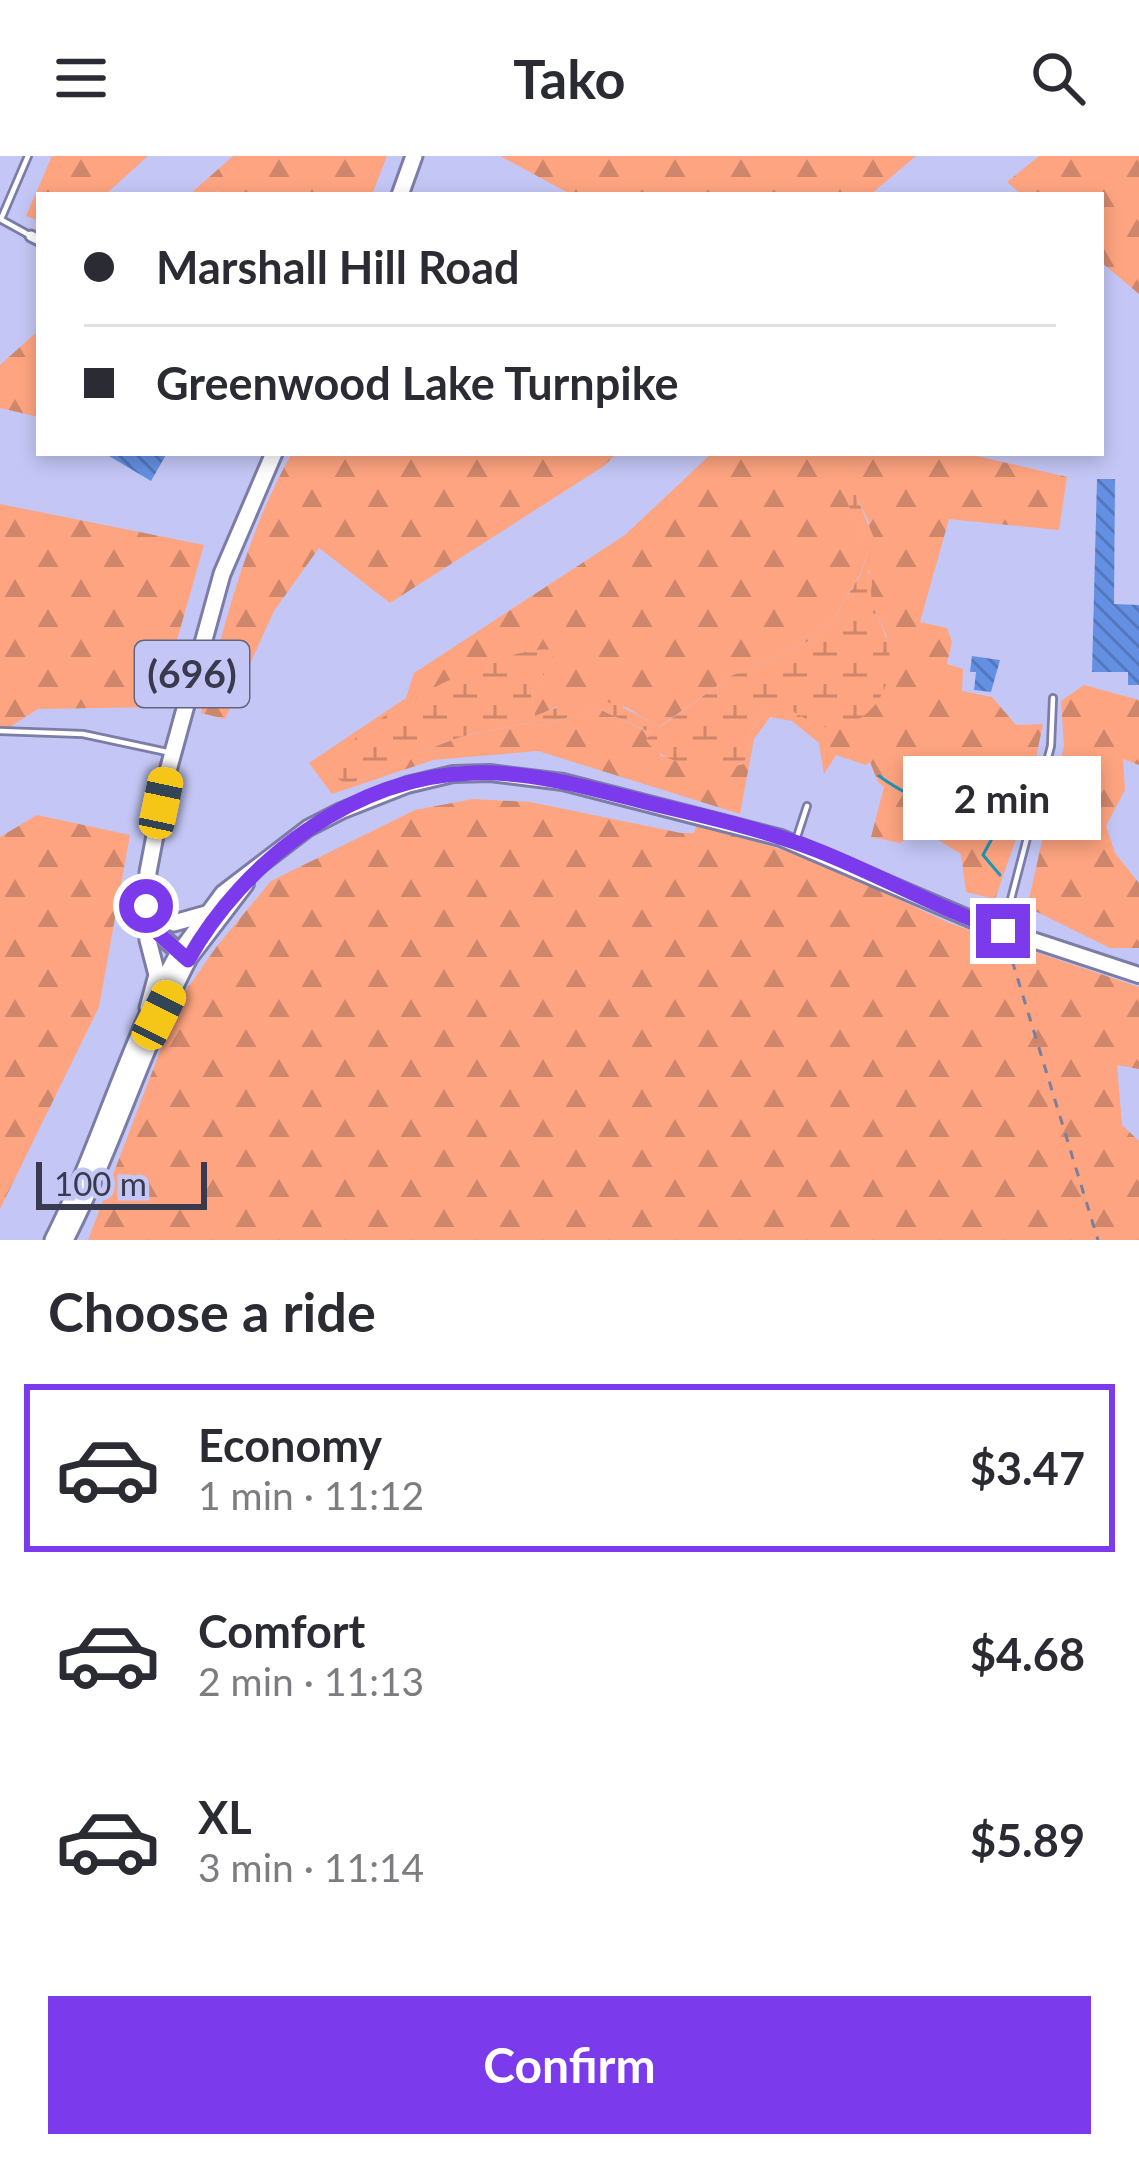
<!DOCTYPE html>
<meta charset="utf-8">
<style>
:root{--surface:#fff;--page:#f7f7f7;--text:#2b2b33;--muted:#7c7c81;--line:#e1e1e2;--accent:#7c3aed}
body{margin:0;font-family:Lato,sans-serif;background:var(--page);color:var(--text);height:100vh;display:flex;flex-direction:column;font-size:45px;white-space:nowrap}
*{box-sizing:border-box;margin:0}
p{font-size:39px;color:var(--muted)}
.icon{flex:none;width:66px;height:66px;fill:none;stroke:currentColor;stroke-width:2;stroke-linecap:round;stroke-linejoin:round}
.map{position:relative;height:1084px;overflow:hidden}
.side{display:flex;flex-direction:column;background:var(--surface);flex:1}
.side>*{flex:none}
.top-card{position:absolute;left:36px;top:36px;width:1068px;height:264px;border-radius:0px;box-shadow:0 6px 18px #0003;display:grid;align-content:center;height:264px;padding:0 48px;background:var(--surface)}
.scale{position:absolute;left:36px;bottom:30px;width:171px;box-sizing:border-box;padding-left:12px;border:6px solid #393a4d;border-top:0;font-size:33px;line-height:42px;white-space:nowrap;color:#393a4d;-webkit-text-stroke:9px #c4c7f5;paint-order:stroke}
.end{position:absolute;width:54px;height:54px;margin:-27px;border:15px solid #7c3aed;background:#fff;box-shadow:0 0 0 6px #fff}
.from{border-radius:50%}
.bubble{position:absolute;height:84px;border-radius:0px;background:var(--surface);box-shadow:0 6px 18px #0003;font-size:39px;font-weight:700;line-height:84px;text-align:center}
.car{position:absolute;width:36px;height:72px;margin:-36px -18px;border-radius:15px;box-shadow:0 0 9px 3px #0007;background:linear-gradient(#f5c518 24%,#345 0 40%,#f5c518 0 76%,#345 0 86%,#f5c518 0)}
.top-card b{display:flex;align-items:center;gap:42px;height:114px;font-size:45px}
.top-card b+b{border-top:3px solid var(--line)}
.top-card i{width:30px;height:30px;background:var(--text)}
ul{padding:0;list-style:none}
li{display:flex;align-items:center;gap:36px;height:168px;margin:0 24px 18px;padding:0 24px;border:6px solid transparent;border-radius:0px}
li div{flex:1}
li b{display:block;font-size:45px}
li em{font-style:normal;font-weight:700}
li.on{border-color:var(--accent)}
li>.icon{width:108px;height:108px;stroke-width:1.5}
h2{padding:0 48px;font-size:54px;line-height:144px}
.button{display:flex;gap:24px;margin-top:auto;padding:24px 48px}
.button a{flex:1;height:138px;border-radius:0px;background:var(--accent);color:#fff;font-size:48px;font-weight:700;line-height:138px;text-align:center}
header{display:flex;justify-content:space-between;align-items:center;height:156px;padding:0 48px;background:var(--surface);font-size:54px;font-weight:700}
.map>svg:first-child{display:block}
.forest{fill:url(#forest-firs);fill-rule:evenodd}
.wetland{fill:url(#wetland-marsh)}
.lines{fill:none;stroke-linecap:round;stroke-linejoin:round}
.stream{stroke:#2295b6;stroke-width:3}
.building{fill:url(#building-back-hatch)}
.lane-casing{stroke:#7b7da7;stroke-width:10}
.street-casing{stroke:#7b7da7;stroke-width:15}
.secondary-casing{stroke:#7b7da7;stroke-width:20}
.primary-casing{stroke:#7b7da7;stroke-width:21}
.path{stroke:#7c7e9e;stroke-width:3;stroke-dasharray:9 9;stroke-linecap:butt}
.lane{stroke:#fff;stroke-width:4.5}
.street{stroke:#fff;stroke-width:9}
.secondary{stroke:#fff;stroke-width:14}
.primary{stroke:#fff;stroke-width:15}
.route{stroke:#7c3aed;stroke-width:15}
.labels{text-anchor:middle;stroke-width:12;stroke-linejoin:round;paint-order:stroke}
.shield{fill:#c4c7f5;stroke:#63647f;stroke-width:3}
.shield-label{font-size:39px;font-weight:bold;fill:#393a4d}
</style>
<header><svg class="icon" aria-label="menu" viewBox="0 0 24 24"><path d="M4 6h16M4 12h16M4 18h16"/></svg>Tako<svg class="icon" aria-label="search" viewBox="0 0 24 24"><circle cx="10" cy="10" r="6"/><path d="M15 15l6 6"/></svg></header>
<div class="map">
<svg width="1139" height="1084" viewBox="0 0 1139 1084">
<defs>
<pattern id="forest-firs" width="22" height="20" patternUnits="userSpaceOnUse" patternTransform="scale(3)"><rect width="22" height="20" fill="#fea480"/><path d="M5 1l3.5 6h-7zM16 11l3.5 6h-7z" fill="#cf876b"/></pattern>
<pattern id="wetland-marsh" width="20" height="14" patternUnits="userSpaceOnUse" patternTransform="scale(3)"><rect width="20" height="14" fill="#fea480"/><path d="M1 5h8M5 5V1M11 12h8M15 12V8" fill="none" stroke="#cf876b"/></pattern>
<pattern id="building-back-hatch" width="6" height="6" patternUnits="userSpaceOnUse" patternTransform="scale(3)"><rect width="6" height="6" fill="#6490e3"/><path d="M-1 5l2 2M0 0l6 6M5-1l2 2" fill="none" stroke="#5377ba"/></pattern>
</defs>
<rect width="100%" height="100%" fill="#c4c7f5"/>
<!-- forest -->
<path class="forest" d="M52,0H148L105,39H39V65L26,60Z
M233,0H387L372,39H227L217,35L214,39H189Z
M500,0H916L870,39H572Z
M1039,0H1139V138L1101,106V39H1022L1007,26Z
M39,174V261L0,252V209Z
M292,297H617L604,310L390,447L319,392L274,455L225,563L201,557C225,468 246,378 292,297Z
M712,297H964L1067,321L1059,374L949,363L920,466L947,472L952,486L947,508L963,513L962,535L992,541L1016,569L1043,568L1024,660L995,743L966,736L961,698L922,674L900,687L871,681L884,631L878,626L870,606L866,609L836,599L824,618L819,587L792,565L770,561L754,583L740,658L538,595L433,604L332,638L309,607L406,542L414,517L625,379ZM857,315L851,330L869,366L870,416L867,419L872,427L869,442L887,481L802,561L780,546L765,549L752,574L744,608L710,610L661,600L652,578L599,553L538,570L528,567C506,572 482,575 461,581C423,592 381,621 345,628L553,503L531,539L535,561L556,551H626L659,571L731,520L807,486L829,470L861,417L868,394L841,331Z
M0,348L204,389L158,551L38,553L0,577Z
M1084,529L1139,544V609L1123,603L1125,634L1106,670L1115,697L1139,727V792H1110L1027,751L1064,590L1061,545Z
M473,643L530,646L681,677H694L697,668L813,703L949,767L1139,831V913L1117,909L1122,969L1139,985V1084H88L180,843L217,790L271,725L415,654Z
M37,659L130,679L99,851L0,1053V681Z"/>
<!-- wetland -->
<path class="wetland" d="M851,310L857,315L852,330L879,394L867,419L872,427C867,450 883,466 888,489C897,527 873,568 834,571C807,573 791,544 765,549L752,574L744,608C714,616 664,611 646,584L651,577L599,553L538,570L527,567C506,572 482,575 461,581C423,592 381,621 345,628L325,613L326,606C348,589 370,569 394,554C427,533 514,489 552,494L553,504L531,539L535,560C599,535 602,540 660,571L731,520L807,486L829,470L861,418L868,395L841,331Z"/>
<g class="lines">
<!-- stream -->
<path class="stream" d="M879,620C897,633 918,645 941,649C961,653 980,653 998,662L996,675L983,699L1000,719"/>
</g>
<!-- building -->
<path class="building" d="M104,297H167L151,325Z
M1097,323H1115L1114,448L1139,449V529H1128V516H1092Z
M972,500L1000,504L991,536L974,534L976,516H970Z"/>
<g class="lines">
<defs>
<path id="lane" d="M0,63L31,80
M1,63L28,0
M0,575L83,578L167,596
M795,687L807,650
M1004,770L1051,590L1053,542"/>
<path id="street" d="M31,80L39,84"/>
<path id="secondary" d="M178,798L223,737L308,672L341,655L407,629L453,618L490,617L563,626L781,682L975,765L1139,819
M188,804L246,728"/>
<path id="primary" d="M400,39L414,0
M149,752L174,767L206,758
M148,852L157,819L148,784V716L166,622L222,418L274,297
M53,1084C100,991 127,890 178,798
M65,1084C112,993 141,895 188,804L159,778L150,758"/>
</defs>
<!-- lane casing -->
<use href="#lane" class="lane-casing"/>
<!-- street casing -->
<use href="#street" class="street-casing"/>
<!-- secondary casing -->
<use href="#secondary" class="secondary-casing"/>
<!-- primary casing -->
<use href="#primary" class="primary-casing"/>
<!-- path -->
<path class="path" d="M1007,788L1098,1084"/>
<!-- lane -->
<use href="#lane" class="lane"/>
<!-- street -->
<use href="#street" class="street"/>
<!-- secondary -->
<use href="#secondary" class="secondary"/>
<!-- primary -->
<use href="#primary" class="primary"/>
</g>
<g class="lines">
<!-- route -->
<path class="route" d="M146,750L159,778L188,804C244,704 355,620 473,617C534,615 594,633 653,648C709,661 765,674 819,695C882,720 939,753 1003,775"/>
</g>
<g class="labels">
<!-- shield labels -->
<rect class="shield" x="135" y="485" width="114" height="66" rx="9"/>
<g class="shield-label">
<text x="192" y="532">(696)</text>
</g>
</g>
</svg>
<div class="scale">100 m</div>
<i class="end from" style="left:146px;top:750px"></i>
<i class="end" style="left:1003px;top:775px"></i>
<div class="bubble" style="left:903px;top:600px;width:198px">2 min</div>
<i class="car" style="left:161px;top:647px;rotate:12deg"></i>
<i class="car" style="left:159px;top:859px;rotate:27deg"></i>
<div class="top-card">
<b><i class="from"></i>Marshall Hill Road</b>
<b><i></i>Greenwood Lake Turnpike</b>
</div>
</div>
<section class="side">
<h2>Choose a ride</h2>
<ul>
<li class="on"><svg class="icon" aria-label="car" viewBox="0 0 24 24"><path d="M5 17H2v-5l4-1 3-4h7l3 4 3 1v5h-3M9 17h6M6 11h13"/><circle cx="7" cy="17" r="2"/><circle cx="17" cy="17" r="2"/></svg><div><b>Economy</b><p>1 min · 11:12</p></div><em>$3.47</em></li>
<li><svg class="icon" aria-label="car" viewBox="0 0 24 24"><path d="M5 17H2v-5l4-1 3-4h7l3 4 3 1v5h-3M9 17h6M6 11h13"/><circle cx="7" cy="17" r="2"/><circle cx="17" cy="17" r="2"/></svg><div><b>Comfort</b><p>2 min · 11:13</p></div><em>$4.68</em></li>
<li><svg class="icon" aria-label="car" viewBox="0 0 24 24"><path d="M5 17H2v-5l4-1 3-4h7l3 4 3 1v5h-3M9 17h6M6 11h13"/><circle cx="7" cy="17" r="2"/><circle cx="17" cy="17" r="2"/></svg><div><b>XL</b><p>3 min · 11:14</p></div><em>$5.89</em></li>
</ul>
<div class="button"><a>Confirm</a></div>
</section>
